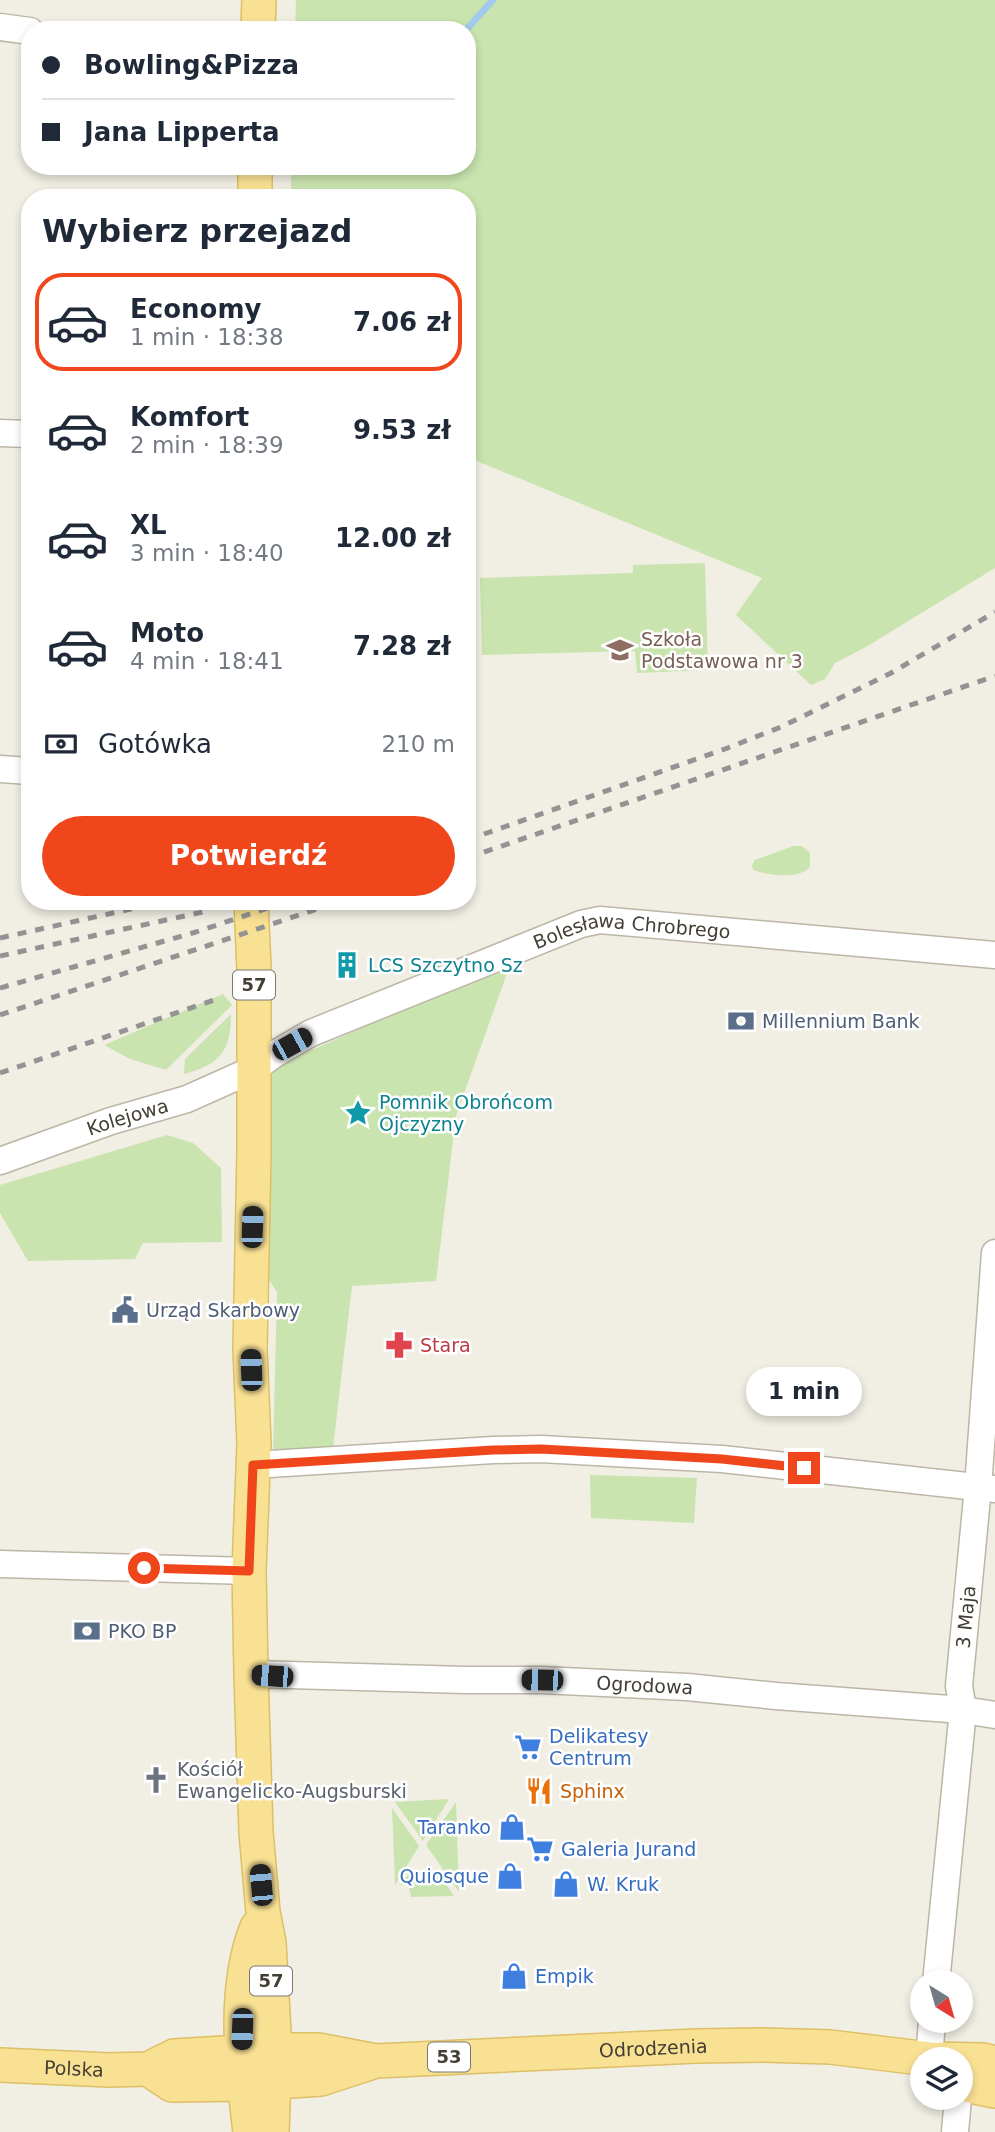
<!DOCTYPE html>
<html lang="pl">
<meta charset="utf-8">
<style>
:root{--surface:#fff;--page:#f6f6f7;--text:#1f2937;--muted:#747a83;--line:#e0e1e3;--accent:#f0461c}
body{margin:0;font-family:"DejaVu Sans",sans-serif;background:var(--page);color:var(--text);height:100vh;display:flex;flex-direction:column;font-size:26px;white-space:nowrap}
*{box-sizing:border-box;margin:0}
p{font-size:23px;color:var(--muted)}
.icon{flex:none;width:38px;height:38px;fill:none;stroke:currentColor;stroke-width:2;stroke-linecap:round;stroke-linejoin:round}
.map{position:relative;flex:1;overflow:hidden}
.side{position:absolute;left:21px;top:189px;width:455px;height:721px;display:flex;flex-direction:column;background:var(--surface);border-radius:28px;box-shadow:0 4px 10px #0003}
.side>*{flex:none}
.hud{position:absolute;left:21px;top:21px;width:455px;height:154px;border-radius:28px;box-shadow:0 4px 10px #0003;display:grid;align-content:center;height:154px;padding:0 21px;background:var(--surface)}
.needle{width:46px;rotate:143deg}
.controls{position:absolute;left:910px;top:1970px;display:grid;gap:14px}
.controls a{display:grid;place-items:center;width:63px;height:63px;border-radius:50%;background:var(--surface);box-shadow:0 4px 10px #0003;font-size:35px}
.end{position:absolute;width:32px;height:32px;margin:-16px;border:9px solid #f0461c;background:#fff;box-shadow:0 0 0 4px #fff}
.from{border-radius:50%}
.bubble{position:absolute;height:49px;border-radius:24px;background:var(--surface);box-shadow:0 4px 10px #0003;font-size:23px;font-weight:800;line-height:49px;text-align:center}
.car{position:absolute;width:21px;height:42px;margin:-21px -10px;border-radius:9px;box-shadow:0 0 5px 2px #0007;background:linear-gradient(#222 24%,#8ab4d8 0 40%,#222 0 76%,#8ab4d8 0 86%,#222 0)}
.hud b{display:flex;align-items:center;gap:24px;height:66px;font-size:26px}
.hud b+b{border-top:2px solid var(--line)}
.hud i{width:18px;height:18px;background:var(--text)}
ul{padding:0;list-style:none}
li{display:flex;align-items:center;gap:21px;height:98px;margin:0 14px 10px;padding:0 7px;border:4px solid transparent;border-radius:28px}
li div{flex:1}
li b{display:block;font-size:26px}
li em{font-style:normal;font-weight:800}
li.current{border-color:var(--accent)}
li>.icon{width:63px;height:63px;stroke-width:1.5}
h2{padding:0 21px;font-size:32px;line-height:84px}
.pay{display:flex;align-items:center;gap:18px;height:77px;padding:0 21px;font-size:26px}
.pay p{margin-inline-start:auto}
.action{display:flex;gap:14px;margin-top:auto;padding:14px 21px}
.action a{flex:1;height:80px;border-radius:42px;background:var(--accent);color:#fff;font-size:28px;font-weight:800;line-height:80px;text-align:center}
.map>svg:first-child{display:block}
.green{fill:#c9e4ae}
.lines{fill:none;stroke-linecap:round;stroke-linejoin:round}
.stream{stroke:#a2caec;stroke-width:7}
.minor-casing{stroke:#bcb6a7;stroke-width:29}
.major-casing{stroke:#ddbf65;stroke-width:36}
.minor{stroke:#fff;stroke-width:26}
.major{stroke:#f9e194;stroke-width:33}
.rail{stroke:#939393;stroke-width:5;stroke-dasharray:9 9;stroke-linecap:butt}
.route{stroke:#f0461c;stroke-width:9}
.labels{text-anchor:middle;stroke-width:5;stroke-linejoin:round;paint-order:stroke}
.shield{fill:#fff;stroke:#7b7871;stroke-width:2}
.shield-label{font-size:18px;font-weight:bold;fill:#433e34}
.education-label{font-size:19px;fill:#785e54;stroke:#fff;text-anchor:start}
.street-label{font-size:19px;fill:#433e34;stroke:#fff}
.culture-label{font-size:19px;fill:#0d838f;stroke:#fff;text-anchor:start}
.service-label{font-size:19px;fill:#4e5e75;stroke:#fff;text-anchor:start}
.health-label{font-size:19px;fill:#be3a42;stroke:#fff;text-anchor:start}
.shop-label{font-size:19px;fill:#366cbe;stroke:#fff;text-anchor:start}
.worship-label{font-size:19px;fill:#5b616d;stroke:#fff;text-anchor:start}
.food-label{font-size:19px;fill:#c56008;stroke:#fff;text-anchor:start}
</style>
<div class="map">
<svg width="995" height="2132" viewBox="0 0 995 2132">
<rect width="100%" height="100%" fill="#f1eee4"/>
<!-- green -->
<path class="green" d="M296,0H995V568L866,647L835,663L825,679L811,685L736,615L762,578L467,457V198H291V166H467V30H295Z
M705,563L708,670L637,673L635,651L482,655L480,578L633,573V565Z
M793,846H802L810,853V867C798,880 769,875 753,870L752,865L755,860Z
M511,962L456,1116L436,1281L352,1286L332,1456L273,1455L277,1292L251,1252L269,1069Z
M223,994L232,1005L166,1070L130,1059L104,1045Z
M231,1014C231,1052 219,1065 184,1074L185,1059Z
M167,1135L193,1143L221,1168L222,1242L143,1243L135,1259L28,1261L0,1213V1185Z
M590,1475L697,1478L694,1523L591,1518Z
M449,1799L423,1841L395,1802Z
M456,1802L459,1892L426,1845Z
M392,1808L419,1846L395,1885Z
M436,1870L454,1896L411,1897L408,1884L400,1885L411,1871L420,1879H428Z"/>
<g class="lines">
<!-- stream -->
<path class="stream" d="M466,30L493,0"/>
<defs>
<g id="minor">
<path d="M0,27L30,31"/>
<path d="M0,433L30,434"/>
<path d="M0,769L30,771"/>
<path id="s1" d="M0,1161L111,1121L187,1099L254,1069L273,1055L311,1033L581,924L600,920L995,955"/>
<path d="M253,1465L493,1450L541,1449L722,1459L995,1489"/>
<path d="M0,1564L249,1571"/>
<path id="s2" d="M251,1674L465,1680H542L687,1687L776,1696L963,1710L995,1715"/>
<path id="s3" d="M936,1983L963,1710L959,1686L978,1487L995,1253"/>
<path d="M929,2059L932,2021"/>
<path d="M955,2132L958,2098"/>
</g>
<g id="major">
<path d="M258,30L259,0"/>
<path d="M255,198V166"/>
<path d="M251,901L254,969V1152L250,1349L254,1444L249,1571L251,1674L256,1832L263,1912L269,1943L275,2050L272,2132"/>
<path id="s4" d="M0,2065L109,2070L148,2069L174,2056L275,2050H318L376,2061L696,2046L763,2045L830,2047L929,2059L983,2060L995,2063"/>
<path d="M148,2069L172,2085L244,2084L321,2079L370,2063"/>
<path d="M961,2084L995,2091"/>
<path d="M250,2132C242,2067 232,1989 257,1927"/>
</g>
</defs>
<!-- minor casing -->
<use href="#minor" class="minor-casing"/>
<!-- major casing -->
<use href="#major" class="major-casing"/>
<!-- minor -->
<use href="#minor" class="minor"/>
<!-- major -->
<use href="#major" class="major"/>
<!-- rail -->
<path class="rail" d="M467,840L725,749L781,727L891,673L995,612
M467,858L995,676
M0,938L167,901
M0,956L203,912
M0,988L196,932L289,901
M0,1015L341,901
M0,1073L217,999"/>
</g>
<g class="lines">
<!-- route -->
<path class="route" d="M144,1568L249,1571L253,1465L493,1450L541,1449L722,1459L804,1468"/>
</g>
<!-- icons -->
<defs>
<symbol id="school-bare" viewBox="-9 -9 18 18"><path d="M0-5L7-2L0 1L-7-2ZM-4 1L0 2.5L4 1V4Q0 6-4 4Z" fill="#8d6e63" stroke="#fff" stroke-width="2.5" paint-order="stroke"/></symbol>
<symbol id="building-bare" viewBox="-9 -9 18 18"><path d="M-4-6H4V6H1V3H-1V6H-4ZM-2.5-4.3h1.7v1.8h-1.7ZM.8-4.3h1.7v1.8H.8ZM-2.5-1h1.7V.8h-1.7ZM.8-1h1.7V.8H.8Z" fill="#0f9aa8" stroke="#fff" stroke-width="2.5" paint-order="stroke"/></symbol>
<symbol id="bank-bare" viewBox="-9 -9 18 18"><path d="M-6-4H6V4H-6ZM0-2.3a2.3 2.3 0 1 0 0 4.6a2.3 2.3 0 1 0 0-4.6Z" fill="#5c6f8a" stroke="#fff" stroke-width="2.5" paint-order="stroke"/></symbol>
<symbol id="sight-bare" viewBox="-9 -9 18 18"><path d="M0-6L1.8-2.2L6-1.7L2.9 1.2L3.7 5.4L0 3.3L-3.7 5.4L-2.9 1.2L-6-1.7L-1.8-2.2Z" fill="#0f9aa8" stroke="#fff" stroke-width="2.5" paint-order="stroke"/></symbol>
<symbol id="civic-bare" viewBox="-9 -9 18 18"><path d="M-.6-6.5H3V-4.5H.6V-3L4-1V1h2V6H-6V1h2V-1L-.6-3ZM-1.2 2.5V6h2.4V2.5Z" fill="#5c6f8a" stroke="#fff" stroke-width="2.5" paint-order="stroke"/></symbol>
<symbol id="pharmacy-bare" viewBox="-9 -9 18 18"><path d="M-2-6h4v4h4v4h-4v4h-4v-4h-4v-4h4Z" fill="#e0444e" stroke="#fff" stroke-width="2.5" paint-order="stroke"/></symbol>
<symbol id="supermarket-bare" viewBox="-9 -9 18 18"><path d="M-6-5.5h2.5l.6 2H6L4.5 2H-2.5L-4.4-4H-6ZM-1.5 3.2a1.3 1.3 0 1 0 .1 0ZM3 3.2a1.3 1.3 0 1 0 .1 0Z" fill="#3f7fe0" stroke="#fff" stroke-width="2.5" paint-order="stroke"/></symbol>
<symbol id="church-bare" viewBox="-9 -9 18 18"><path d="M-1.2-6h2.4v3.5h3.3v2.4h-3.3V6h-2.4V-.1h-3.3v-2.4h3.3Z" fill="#6b7280" stroke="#fff" stroke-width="2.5" paint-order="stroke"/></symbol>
<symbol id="restaurant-bare" viewBox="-9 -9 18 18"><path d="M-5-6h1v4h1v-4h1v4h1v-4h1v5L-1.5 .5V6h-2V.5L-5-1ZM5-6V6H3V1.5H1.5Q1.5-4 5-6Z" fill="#e8710a" stroke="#fff" stroke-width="2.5" paint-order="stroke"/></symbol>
<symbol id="shop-bare" viewBox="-9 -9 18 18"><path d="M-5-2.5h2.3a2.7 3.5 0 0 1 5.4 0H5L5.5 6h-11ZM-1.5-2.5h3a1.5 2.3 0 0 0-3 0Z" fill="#3f7fe0" stroke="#fff" stroke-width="2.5" paint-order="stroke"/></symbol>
</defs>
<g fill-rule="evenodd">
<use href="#school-bare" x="601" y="631" width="38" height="38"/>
<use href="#building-bare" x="328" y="946" width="38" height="38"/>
<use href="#bank-bare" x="722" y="1002" width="38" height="38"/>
<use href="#sight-bare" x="339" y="1094" width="38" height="38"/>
<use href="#civic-bare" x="106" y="1291" width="38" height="38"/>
<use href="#pharmacy-bare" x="380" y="1326" width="38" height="38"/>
<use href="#bank-bare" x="68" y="1612" width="38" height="38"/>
<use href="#supermarket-bare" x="509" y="1728" width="38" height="38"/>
<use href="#church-bare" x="137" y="1761" width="38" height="38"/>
<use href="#restaurant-bare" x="520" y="1772" width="38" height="38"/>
<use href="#shop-bare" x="493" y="1808" width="38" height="38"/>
<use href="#supermarket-bare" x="521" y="1830" width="38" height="38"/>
<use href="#shop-bare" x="491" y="1857" width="38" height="38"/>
<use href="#shop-bare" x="547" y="1865" width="38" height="38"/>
<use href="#shop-bare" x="495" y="1957" width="38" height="38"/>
</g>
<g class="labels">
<!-- shield labels -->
<g class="shield">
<rect x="233" y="970.5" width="42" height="29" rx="5"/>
<rect x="250" y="1966.5" width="42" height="29" rx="5"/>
<rect x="428" y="2042.5" width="42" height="29" rx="5"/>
</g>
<g class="shield-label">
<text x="254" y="991">57</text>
<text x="271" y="1987">57</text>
<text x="449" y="2063">53</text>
</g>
<!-- education labels -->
<g class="education-label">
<text x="641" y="646">Szkoła<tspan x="641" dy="22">Podstawowa nr 3</tspan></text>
</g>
<!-- street labels -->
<g class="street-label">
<text dy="7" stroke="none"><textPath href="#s1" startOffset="679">Bolesława Chrobrego</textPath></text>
<text dy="7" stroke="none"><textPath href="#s1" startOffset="135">Kolejowa</textPath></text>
<text dy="7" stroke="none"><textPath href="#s3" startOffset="368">3 Maja</textPath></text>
<text dy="7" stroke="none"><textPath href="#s2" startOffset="394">Ogrodowa</textPath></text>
<text dy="7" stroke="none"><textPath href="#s4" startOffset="658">Odrodzenia</textPath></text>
<text dy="7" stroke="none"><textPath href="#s4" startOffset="74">Polska</textPath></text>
</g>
<!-- culture labels -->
<g class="culture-label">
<text x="368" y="972">LCS Szczytno Sz</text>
<text x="379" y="1109">Pomnik Obrońcom<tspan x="379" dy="22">Ojczyzny</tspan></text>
</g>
<!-- service labels -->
<g class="service-label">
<text x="762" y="1028">Millennium Bank</text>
<text x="146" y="1317">Urząd Skarbowy</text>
<text x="108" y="1638">PKO BP</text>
</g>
<!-- health labels -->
<g class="health-label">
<text x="420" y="1352">Stara</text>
</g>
<!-- shop labels -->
<g class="shop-label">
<text x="549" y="1743">Delikatesy<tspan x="549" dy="22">Centrum</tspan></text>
<text x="491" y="1834" text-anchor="end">Taranko</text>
<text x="561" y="1856">Galeria Jurand</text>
<text x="489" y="1883" text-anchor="end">Quiosque</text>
<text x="587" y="1891">W. Kruk</text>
<text x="535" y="1983">Empik</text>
</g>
<!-- worship labels -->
<g class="worship-label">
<text x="177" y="1776">Kościół<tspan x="177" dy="22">Ewangelicko-Augsburski</tspan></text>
</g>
<!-- food labels -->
<g class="food-label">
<text x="560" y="1798">Sphinx</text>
</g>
</g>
</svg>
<div class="controls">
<a><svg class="needle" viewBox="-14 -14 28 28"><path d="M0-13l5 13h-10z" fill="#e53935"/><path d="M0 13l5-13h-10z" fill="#747a83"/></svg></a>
<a><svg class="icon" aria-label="layers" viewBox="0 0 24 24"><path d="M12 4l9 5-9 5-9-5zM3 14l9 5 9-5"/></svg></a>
</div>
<i class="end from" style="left:144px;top:1568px"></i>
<i class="end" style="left:804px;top:1468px"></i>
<div class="bubble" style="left:746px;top:1367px;width:116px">1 min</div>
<i class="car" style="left:292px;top:1044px;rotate:61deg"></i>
<i class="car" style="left:252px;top:1227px;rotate:2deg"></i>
<i class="car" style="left:251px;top:1370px;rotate:358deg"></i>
<i class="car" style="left:272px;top:1676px;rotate:274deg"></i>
<i class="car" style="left:542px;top:1680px;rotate:271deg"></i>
<i class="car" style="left:261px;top:1885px;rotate:355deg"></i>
<i class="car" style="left:242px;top:2029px;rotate:182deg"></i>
<div class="hud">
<b><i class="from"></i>Bowling&amp;Pizza</b>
<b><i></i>Jana Lipperta</b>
</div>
<section class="side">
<h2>Wybierz przejazd</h2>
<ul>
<li class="current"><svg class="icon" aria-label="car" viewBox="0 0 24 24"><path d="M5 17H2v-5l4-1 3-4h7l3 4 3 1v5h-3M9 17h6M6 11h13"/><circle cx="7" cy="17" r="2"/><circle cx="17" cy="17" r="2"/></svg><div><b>Economy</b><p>1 min · 18:38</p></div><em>7.06 zł</em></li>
<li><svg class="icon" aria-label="car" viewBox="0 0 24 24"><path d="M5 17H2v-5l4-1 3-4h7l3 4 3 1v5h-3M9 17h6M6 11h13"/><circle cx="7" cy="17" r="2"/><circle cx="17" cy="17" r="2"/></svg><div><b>Komfort</b><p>2 min · 18:39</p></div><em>9.53 zł</em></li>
<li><svg class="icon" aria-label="car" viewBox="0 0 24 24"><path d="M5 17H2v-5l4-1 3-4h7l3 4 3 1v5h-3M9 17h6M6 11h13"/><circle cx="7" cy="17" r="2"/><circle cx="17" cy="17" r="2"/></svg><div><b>XL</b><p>3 min · 18:40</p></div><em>12.00 zł</em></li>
<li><svg class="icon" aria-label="car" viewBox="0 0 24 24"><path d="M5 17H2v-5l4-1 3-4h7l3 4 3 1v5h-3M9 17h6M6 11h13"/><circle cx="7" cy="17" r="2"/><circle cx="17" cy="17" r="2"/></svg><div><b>Moto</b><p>4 min · 18:41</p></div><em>7.28 zł</em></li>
</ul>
<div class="pay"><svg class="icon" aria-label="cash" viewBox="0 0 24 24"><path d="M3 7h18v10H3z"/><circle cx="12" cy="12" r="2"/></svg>Gotówka<p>210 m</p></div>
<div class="action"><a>Potwierdź</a></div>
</section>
</div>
